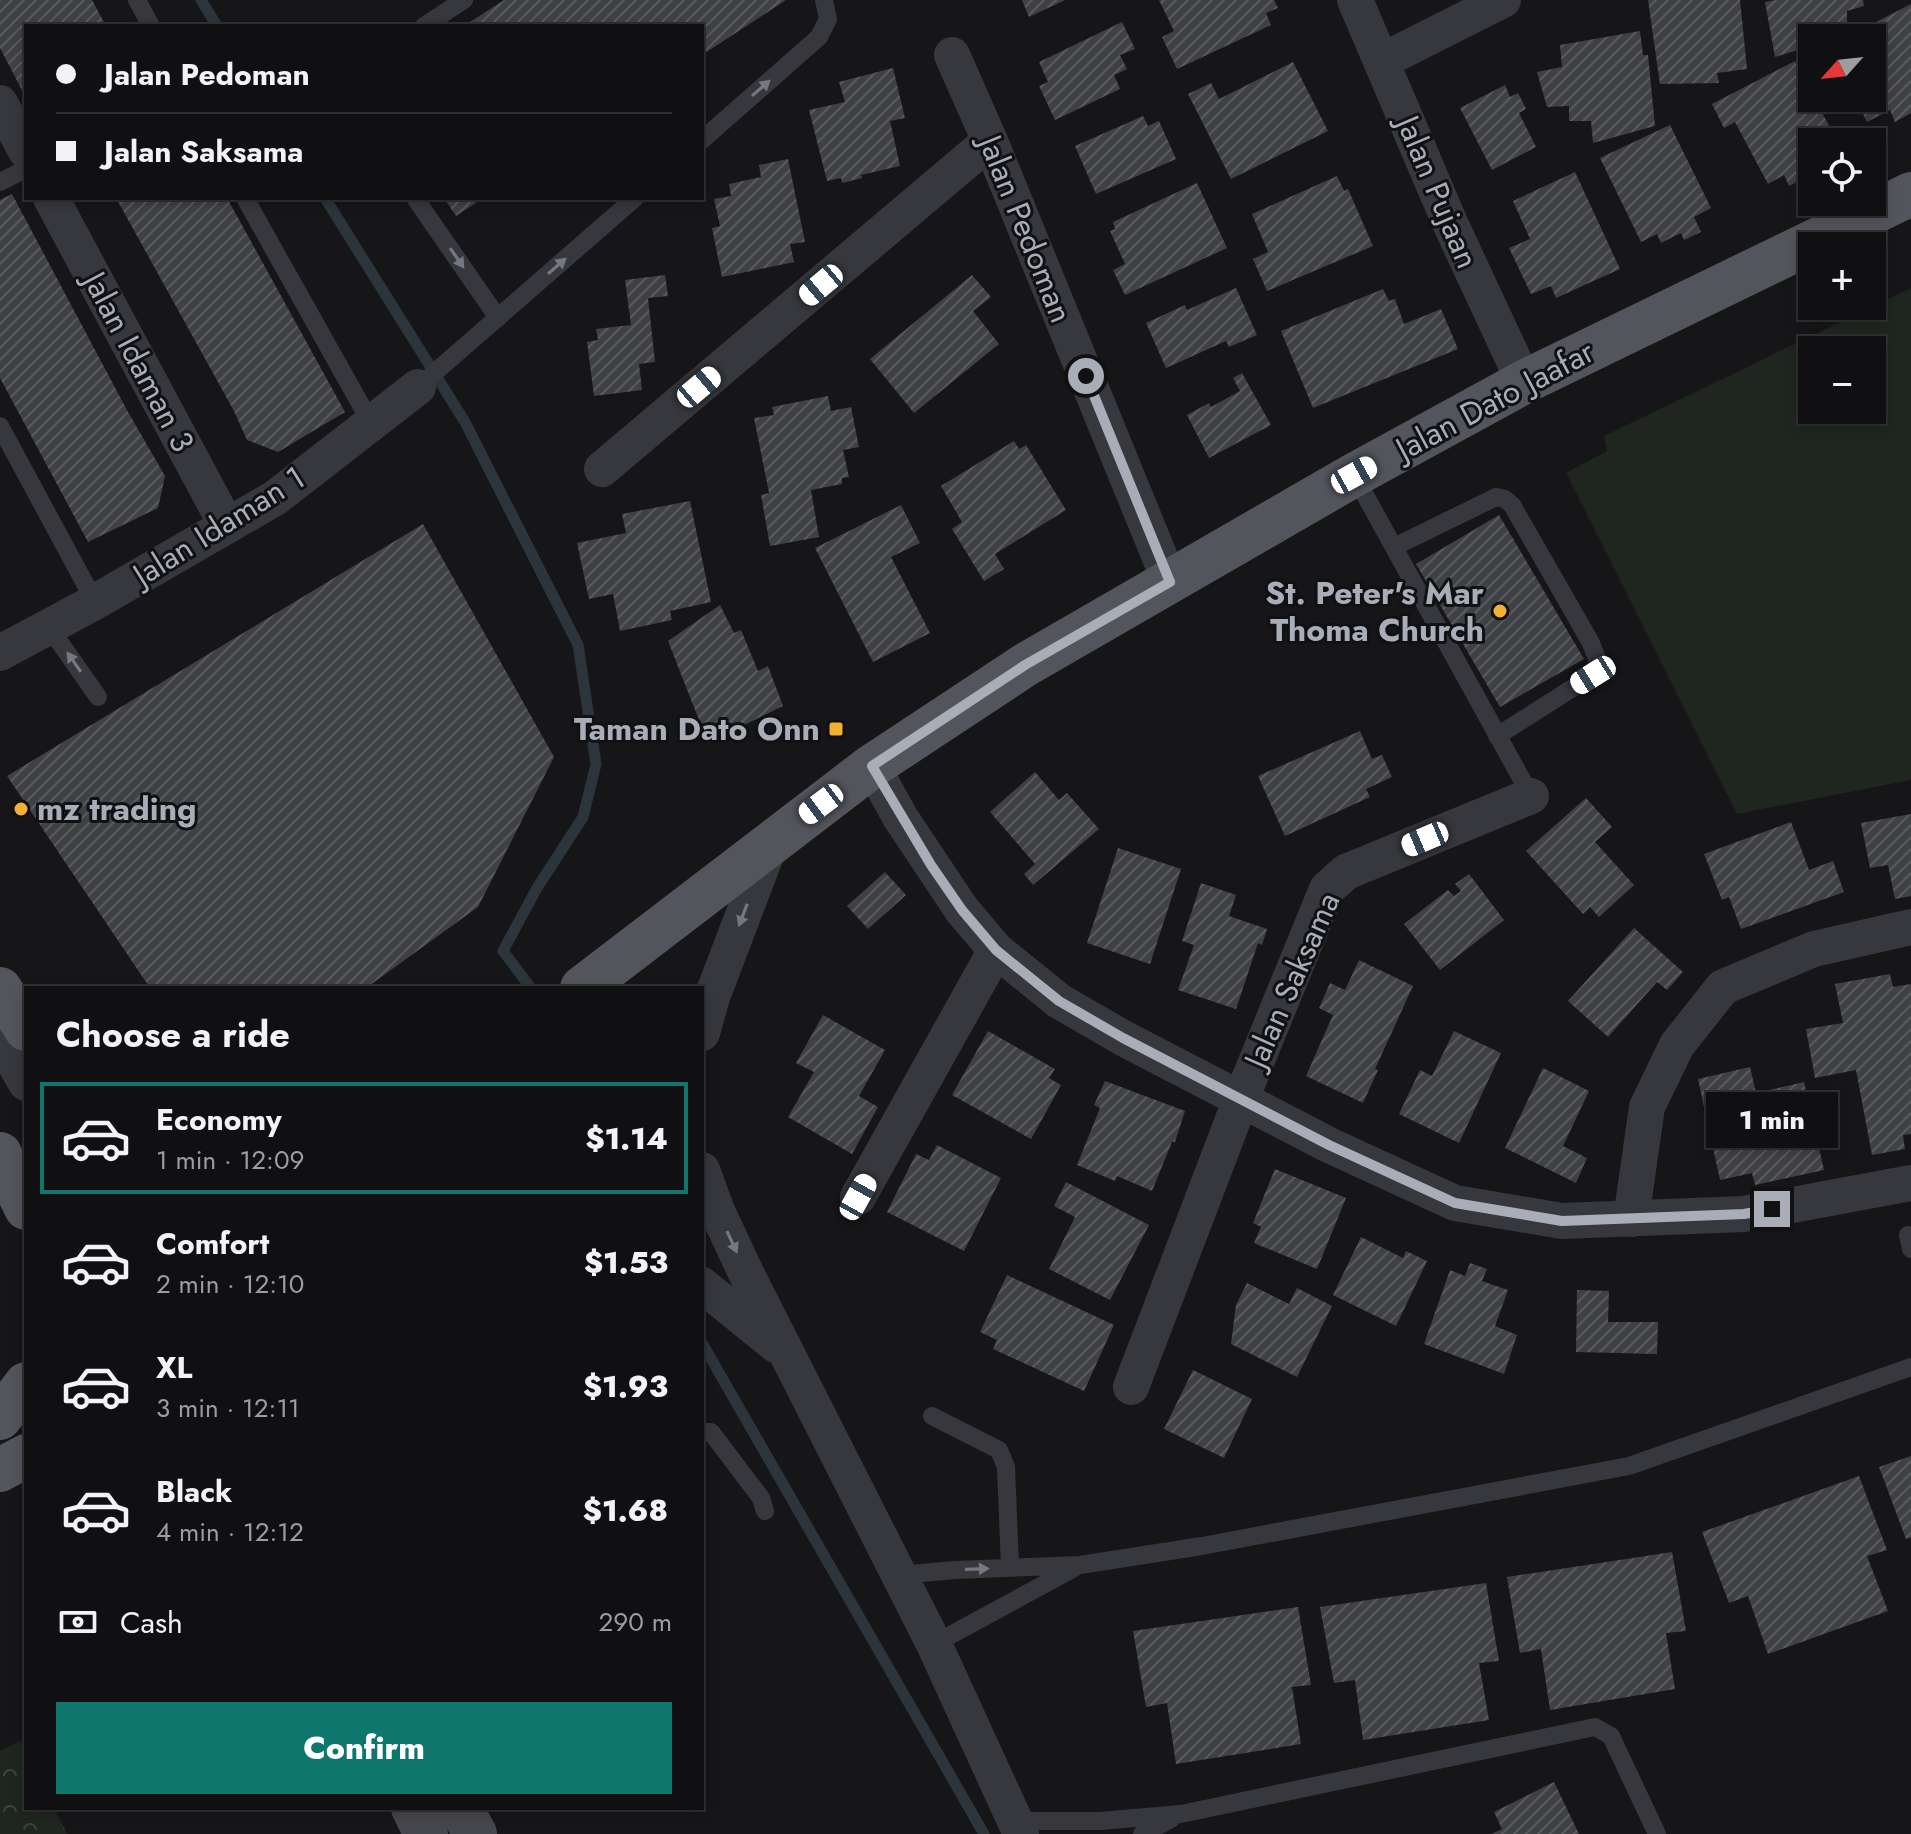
<!DOCTYPE html>
<meta charset="utf-8">
<style>
:root{--surface:#101012;--page:#19191b;--text:#f1f3f6;--muted:#9c9d9f;--line:#303032;--accent:#0f766e}
body{margin:0;font-family:Jost,sans-serif;background:var(--page);color:var(--text);height:100vh;display:flex;flex-direction:column;font-size:30px;white-space:nowrap}
*{box-sizing:border-box;margin:0}
p{font-size:26px;color:var(--muted)}
.icon{flex:none;width:44px;height:44px;fill:none;stroke:currentColor;stroke-width:2;stroke-linecap:round;stroke-linejoin:round}
.map{position:relative;flex:1;overflow:hidden}
.details{position:absolute;left:24px;top:986px;width:680px;height:824px;display:flex;flex-direction:column;background:var(--surface);border-radius:0px;box-shadow:0 4px 12px #0003,0 0 0 2px var(--line)}
.details>*{flex:none}
.guide{position:absolute;left:24px;top:24px;width:680px;height:176px;border-radius:0px;box-shadow:0 4px 12px #0003,0 0 0 2px var(--line);display:grid;align-content:center;height:176px;padding:0 32px;background:var(--surface)}
.needle{width:52px;rotate:243deg}
.controls{position:absolute;left:1798px;top:24px;display:grid;gap:16px}
.controls a{display:grid;place-items:center;width:88px;height:88px;border-radius:0px;background:var(--surface);box-shadow:0 4px 12px #0003,0 0 0 2px var(--line);font-size:40px}
.end{position:absolute;width:36px;height:36px;margin:-18px;border:10px solid #a8adb8;background:#111;box-shadow:0 0 0 4px #111}
.from{border-radius:50%}
.bubble{position:absolute;height:56px;border-radius:0px;background:var(--surface);box-shadow:0 4px 12px #0003,0 0 0 2px var(--line);font-size:26px;font-weight:800;line-height:56px;text-align:center}
.car{position:absolute;width:24px;height:48px;margin:-24px -12px;border-radius:10px;box-shadow:0 0 6px 2px #0007;background:linear-gradient(#fff 24%,#345 0 40%,#fff 0 76%,#345 0 86%,#fff 0)}
.guide b{display:flex;align-items:center;gap:28px;height:76px;font-size:30px}
.guide b+b{border-top:2px solid var(--line)}
.guide i{width:20px;height:20px;background:var(--text)}
ul{padding:0;list-style:none}
li{display:flex;align-items:center;gap:24px;height:112px;margin:0 16px 12px;padding:0 16px;border:4px solid transparent;border-radius:0px}
li div{flex:1}
li b{display:block;font-size:30px}
li em{font-style:normal;font-weight:800}
li.active{border-color:var(--accent)}
li>.icon{width:72px;height:72px;stroke-width:1.5}
h2{padding:0 32px;font-size:36px;line-height:96px}
.pay{display:flex;align-items:center;gap:20px;height:88px;padding:0 32px;font-size:30px}
.pay p{margin-inline-start:auto}
.button{display:flex;gap:16px;margin-top:auto;padding:16px 32px}
.button a{flex:1;height:92px;border-radius:0px;background:var(--accent);color:#fff;font-size:32px;font-weight:800;line-height:92px;text-align:center}
.map>svg:first-child{display:block}
.park{fill:url(#park-crowns)}
.pitch{fill:#1e261f;fill-rule:evenodd}
.lines{fill:none;stroke-linecap:round;stroke-linejoin:round}
.stream{stroke:#2c353c;stroke-width:11}
.building{fill:url(#building-hatch)}
.lane{stroke:#37383d;stroke-width:18}
.street{stroke:#37383d;stroke-width:36}
.secondary{stroke:#45474d;stroke-width:44}
.primary{stroke:#53555c;stroke-width:44}
.oneway{fill:#757881}
.route{stroke:#a8adb8;stroke-width:10}
.poi-dot{fill:#f2b134;stroke:#111113;stroke-width:3}
.labels{text-anchor:middle;stroke-width:6;stroke-linejoin:round;paint-order:stroke}
.street-label{font-size:32px;fill:#a8adb8;stroke:#111113}
.poi-label{font-size:32px;font-weight:bold;fill:#a8adb8;stroke:#111113;text-anchor:end}
</style>
<div class="map">
<svg width="1911" height="1834" viewBox="0 0 1911 1834">
<defs>
<pattern id="park-crowns" width="20" height="18" patternUnits="userSpaceOnUse" patternTransform="scale(2)"><rect width="20" height="18" fill="#1e261f"/><path d="M2 6a3 3 0 1 1 6 0M12 15a3 3 0 1 1 6 0" fill="none" stroke="#3c433d"/></pattern>
<pattern id="building-hatch" width="6" height="6" patternUnits="userSpaceOnUse" patternTransform="scale(2)"><rect width="6" height="6" fill="#404145"/><path d="M-1 1l2-2M0 6l6-6M5 7l2-2" fill="none" stroke="#595a5e"/></pattern>
</defs>
<rect width="100%" height="100%" fill="#161618"/>
<!-- park -->
<path class="park" d="M20,1741L26,1753V1808H54L67,1834H0V1751Z"/>
<!-- pitch -->
<path class="pitch" d="M1911,288V780L1737,814L1566,473L1607,451L1604,436ZM1812,350H1872V410H1812Z"/>
<g class="lines">
<!-- stream -->
<path class="stream" d="M201,0L217,26
M325,198L465,422L578,645L596,764L583,817L537,888L503,951L531,988
M702,1343L984,1834"/>
</g>
<!-- building -->
<path class="building" d="M0,0H92L106,26H26V98L0,48Z
M504,0H786L702,55V26H464Z
M1022,0H1065L1029,17Z
M1159,0H1274L1278,8L1266,13L1271,25L1177,69L1162,37L1174,31Z
M1648,0H1740L1747,69L1717,73L1719,83L1660,84Z
M1776,0H1863L1864,6L1847,11V32L1820,33V38H1812V46L1775,57L1765,2Z
M1911,4V113L1895,122L1890,110L1867,122L1855,98H1872V38H1845Z
M1122,22L1135,49L1120,55L1127,69L1114,75L1120,89L1055,120L1039,86L1048,82L1039,62Z
M1640,31L1643,55H1648L1655,126L1593,143L1591,121H1569V106L1547,107L1537,72L1562,67L1560,45Z
M1795,61L1812,98H1814L1838,142H1812V174L1789,186L1784,175L1768,184L1735,122L1724,128L1712,104Z
M1293,62L1328,131L1231,179L1188,94L1211,83L1219,99Z
M893,68L905,118L890,121L900,166L861,175L862,178L842,183L841,178L827,181L809,110L845,102L839,82Z
M1505,85L1510,97L1518,93L1526,109L1519,113L1536,147L1492,170L1460,108Z
M1143,116L1148,126L1159,121L1176,159L1096,194L1075,146Z
M1670,125L1711,208L1694,217L1701,232L1684,240L1681,233L1661,243L1657,234L1641,242L1600,158Z
M788,159L805,242L790,244L794,262L722,277L712,228L720,226L714,199L731,196L729,184L761,177L759,165Z
M1575,172L1620,269L1556,298L1551,286L1531,294L1509,248L1530,239L1513,201Z
M1337,176L1344,191L1348,189L1373,246L1267,291L1253,259L1268,252L1252,214Z
M1197,183L1227,248L1125,295L1113,270L1125,264L1110,231L1115,229L1113,222Z
M12,194L128,412L165,476L158,508L88,542L0,378V200Z
M116,198H227L345,412L278,452L247,440L234,411Z
M444,198H483L456,216Z
M665,275L668,296L648,298L655,362L639,364L642,390L594,396L587,342L598,340L596,329L631,325L625,280Z
M972,275L991,297L973,311L999,344L914,413L870,359Z
M1236,288L1257,335L1229,347L1226,341L1166,368L1146,323L1185,305L1187,310Z
M1383,289L1389,301L1395,299L1404,324L1441,309L1458,349L1313,408L1281,331Z
M1242,373L1271,425L1209,458L1187,415L1209,403L1211,407L1240,391L1233,378Z
M828,396L831,411L851,407L859,447L843,450L849,477L842,478V484L811,490L819,537L770,546L761,495L769,493L754,418L774,415L772,407Z
M1014,441L1019,449L1026,445L1066,510L995,554L1004,569L984,581L952,529L962,522L941,486Z
M690,501L711,602L670,611L672,620L620,631L613,594L589,599L577,543L626,533L622,514Z
M901,505L920,543L891,557L930,633L873,662L815,548Z
M1499,515L1584,659L1500,707L1416,564Z
M423,524L554,757L478,907L366,988H150L7,776Z
M720,605L734,633L741,630L758,671L768,666L783,706L708,743L668,641Z
M1360,731L1372,759L1382,755L1392,777L1366,789L1370,797L1285,836L1258,776Z
M1035,772L1059,800L1067,793L1099,829L1033,885L1024,874L1035,864L990,812Z
M1586,798L1612,827L1595,842L1634,885L1599,917L1590,907L1583,914L1526,851Z
M1911,814V896L1895,899L1888,865L1870,868L1861,823Z
M1791,822L1809,870L1833,861L1844,892L1741,929L1729,897L1722,900L1704,854Z
M1118,848L1181,869L1150,964L1087,943Z
M885,872L906,895L868,929L847,906Z
M1469,874L1504,920L1440,970L1404,924L1448,890L1454,896L1461,891L1455,884Z
M1201,883L1236,895L1229,916L1267,929L1262,945L1258,943L1236,1009L1178,990L1194,945L1182,941Z
M1634,928L1683,972L1667,990L1657,982L1608,1037L1568,1001Z
M1359,960L1413,986L1375,1069L1378,1070L1363,1103L1306,1076L1333,1015L1319,1008L1330,983L1345,990Z
M1890,974L1893,987L1911,984V1134L1903,1135L1905,1149L1872,1155L1856,1070L1815,1078L1806,1029L1843,1023L1835,984Z
M823,1015L885,1050L859,1096L878,1107L852,1154L788,1117L814,1072L796,1063Z
M988,1031L1055,1069L1049,1078L1061,1085L1031,1139L952,1095Z
M1454,1031L1501,1053L1459,1143L1399,1114L1420,1070L1432,1076Z
M1750,1067L1756,1093L1804,1082L1824,1170L1755,1185L1752,1173L1720,1180L1698,1079Z
M1543,1068L1589,1091L1563,1146L1587,1158L1576,1183L1505,1148Z
M1105,1081L1185,1111L1175,1142H1172L1152,1191L1117,1176L1115,1181L1077,1165L1100,1108L1094,1105Z
M937,1145L1001,1178L964,1251L887,1212L916,1154L929,1160Z
M1275,1169L1346,1198L1317,1269L1254,1243L1261,1227L1253,1223Z
M1066,1182L1149,1225L1110,1300L1049,1269L1075,1217L1054,1206Z
M1361,1237L1403,1258L1406,1251L1427,1261L1396,1326L1333,1295Z
M1470,1263L1487,1269L1482,1281L1508,1290L1495,1326L1517,1335L1504,1374L1424,1344L1450,1270L1465,1276Z
M1007,1275L1114,1325L1084,1391L993,1349L997,1340L980,1332Z
M1247,1283L1289,1304L1297,1288L1332,1306L1297,1377L1231,1344L1236,1305Z
M1577,1290L1609,1291L1608,1322H1658L1657,1354L1576,1352Z
M1193,1370L1252,1399L1224,1458L1164,1429Z
M1911,1456V1537L1906,1539L1879,1467Z
M1859,1476L1887,1550L1867,1556L1888,1611L1768,1654L1748,1596L1729,1603L1702,1532Z
M1672,1552L1686,1631L1666,1633L1675,1689L1550,1710L1541,1649L1520,1653L1507,1577Z
M1486,1583L1499,1661L1479,1663L1489,1720L1363,1740L1355,1680L1334,1683L1320,1607Z
M1298,1607L1311,1685L1292,1687L1301,1744L1176,1764L1167,1703L1146,1707L1133,1631Z
M1554,1782L1579,1834H1491L1502,1829L1494,1812Z"/>
<g class="lines">
<!-- lane -->
<path class="lane" d="M137,0L151,26
M424,26L464,0
M702,140L819,37L828,19L824,0
M0,182L26,169
M245,198L371,423
M415,198L498,318
M418,387L635,198
M0,426L95,602
M1354,475L1531,796
M1394,547L1496,497L1505,499L1512,505L1591,643L1598,661L1593,675L1497,736
M49,627L98,697
M1908,1235L1911,1249
M932,1416L999,1450L1006,1467L1010,1567
M702,1432H711L761,1498L765,1511
M899,1575L955,1570L1080,1565L1202,1546L1629,1466L1911,1367
M934,1644L1074,1568
M1015,1821H1100L1181,1814L1595,1727L1611,1736L1657,1834
M1142,1834L1171,1819"/>
<!-- street -->
<path class="street" d="M1355,0L1450,223L1524,382
M952,55L990,141L1170,582
M1382,61L1503,0
M0,103L26,151
M51,198L227,526
M602,469L990,141
M0,653L95,602L275,498L418,387
M872,766L900,817L962,910L996,950L1059,1001L1123,1038L1329,1145L1455,1203L1562,1221L1744,1214L1911,1183
M702,1033L712,997L771,842
M0,1038L26,1083
M702,1170L717,1211L746,1273L934,1644L1021,1834
M858,1197L996,950
M1631,1219L1647,1107L1677,1045L1723,987L1814,949L1911,927
M702,1285L776,1345
M1131,1387L1241,1099L1327,889L1346,872L1531,796"/>
<!-- secondary -->
<path class="secondary" d="M413,1808L426,1834
M461,1808L475,1834"/>
<!-- primary -->
<path class="primary" d="M582,988L872,766L1025,665L1354,475L1524,382L1911,194
M0,989L26,1029
M0,1154L26,1208
M0,1418L26,1384
M0,1470L26,1456"/>
</g>
<!-- one-way arrows -->
<defs><path id="oneway-solid" d="M-6-.8H1V-3.2L6.5 0L1 3.2V.8H-6Z" transform="scale(2)"/></defs>
<g class="oneway">
<use href="#oneway-solid" transform="translate(761 88) rotate(-41)"/>
<use href="#oneway-solid" transform="translate(457 258) rotate(55)"/>
<use href="#oneway-solid" transform="translate(557 266) rotate(-41)"/>
<use href="#oneway-solid" transform="translate(74 662) rotate(-125)"/>
<use href="#oneway-solid" transform="translate(743 915) rotate(111)"/>
<use href="#oneway-solid" transform="translate(732 1242) rotate(65)"/>
<use href="#oneway-solid" transform="translate(977 1569) rotate(-2)"/>
</g>
<g class="lines">
<!-- route -->
<path class="route" d="M1086,376L1170,582L1025,665L872,766L931,865L962,910L996,950L1059,1001L1123,1038L1329,1145L1455,1203L1562,1221L1744,1214L1772,1209"/>
</g>
<!-- markers -->
<g class="poi-dot">
<circle cx="1500" cy="611" r="8"/>
<rect x="828" y="721" width="16" height="16" rx="4"/>
<circle cx="21" cy="809" r="8"/>
</g>
<g class="labels">
<!-- street labels -->
<g class="street-label">
<text transform="translate(1438 192) rotate(67)" y="11">Jalan Pujaan</text>
<text transform="translate(1026 229) rotate(68)" y="11">Jalan Pedoman</text>
<text transform="translate(139 362) rotate(62)" y="11">Jalan Idaman 3</text>
<text transform="translate(1495 400) rotate(-28)" y="11">Jalan Dato Jaafar</text>
<text transform="translate(219 526) rotate(-32)" y="11">Jalan Idaman 1</text>
<text transform="translate(1292 980) rotate(-66)" y="11">Jalan Saksama</text>
</g>
<!-- poi labels -->
<g class="poi-label">
<text x="1484" y="604">St. Peter's Mar<tspan x="1484" dy="37">Thoma Church</tspan></text>
<text x="820" y="740">Taman Dato Onn</text>
<text x="37" y="820" text-anchor="start">mz trading</text>
</g>
</g>
</svg>
<div class="controls">
<a><svg class="needle" viewBox="-14 -14 28 28"><path d="M0-13l5 13h-10z" fill="#e53935"/><path d="M0 13l5-13h-10z" fill="#9c9d9f"/></svg></a>
<a><svg class="icon" aria-label="locate" viewBox="0 0 24 24"><circle cx="12" cy="12" r="6"/><path d="M12 2v4M12 18v4M2 12h4M18 12h4"/></svg></a>
<a>+</a>
<a>−</a>
</div>
<i class="end from" style="left:1086px;top:376px"></i>
<i class="end" style="left:1772px;top:1209px"></i>
<div class="bubble" style="left:1706px;top:1092px;width:132px">1 min</div>
<i class="car" style="left:821px;top:285px;rotate:230deg"></i>
<i class="car" style="left:699px;top:387px;rotate:50deg"></i>
<i class="car" style="left:1354px;top:475px;rotate:61deg"></i>
<i class="car" style="left:1593px;top:675px;rotate:238deg"></i>
<i class="car" style="left:821px;top:804px;rotate:233deg"></i>
<i class="car" style="left:1425px;top:839px;rotate:247deg"></i>
<i class="car" style="left:858px;top:1197px;rotate:29deg"></i>
<div class="guide">
<b><i class="from"></i>Jalan Pedoman</b>
<b><i></i>Jalan Saksama</b>
</div>
<section class="details">
<h2>Choose a ride</h2>
<ul>
<li class="active"><svg class="icon" aria-label="car" viewBox="0 0 24 24"><path d="M5 17H2v-5l4-1 3-4h7l3 4 3 1v5h-3M9 17h6M6 11h13"/><circle cx="7" cy="17" r="2"/><circle cx="17" cy="17" r="2"/></svg><div><b>Economy</b><p>1 min · 12:09</p></div><em>$1.14</em></li>
<li><svg class="icon" aria-label="car" viewBox="0 0 24 24"><path d="M5 17H2v-5l4-1 3-4h7l3 4 3 1v5h-3M9 17h6M6 11h13"/><circle cx="7" cy="17" r="2"/><circle cx="17" cy="17" r="2"/></svg><div><b>Comfort</b><p>2 min · 12:10</p></div><em>$1.53</em></li>
<li><svg class="icon" aria-label="car" viewBox="0 0 24 24"><path d="M5 17H2v-5l4-1 3-4h7l3 4 3 1v5h-3M9 17h6M6 11h13"/><circle cx="7" cy="17" r="2"/><circle cx="17" cy="17" r="2"/></svg><div><b>XL</b><p>3 min · 12:11</p></div><em>$1.93</em></li>
<li><svg class="icon" aria-label="car" viewBox="0 0 24 24"><path d="M5 17H2v-5l4-1 3-4h7l3 4 3 1v5h-3M9 17h6M6 11h13"/><circle cx="7" cy="17" r="2"/><circle cx="17" cy="17" r="2"/></svg><div><b>Black</b><p>4 min · 12:12</p></div><em>$1.68</em></li>
</ul>
<div class="pay"><svg class="icon" aria-label="cash" viewBox="0 0 24 24"><path d="M3 7h18v10H3z"/><circle cx="12" cy="12" r="2"/></svg>Cash<p>290 m</p></div>
<div class="button"><a>Confirm</a></div>
</section>
</div>
